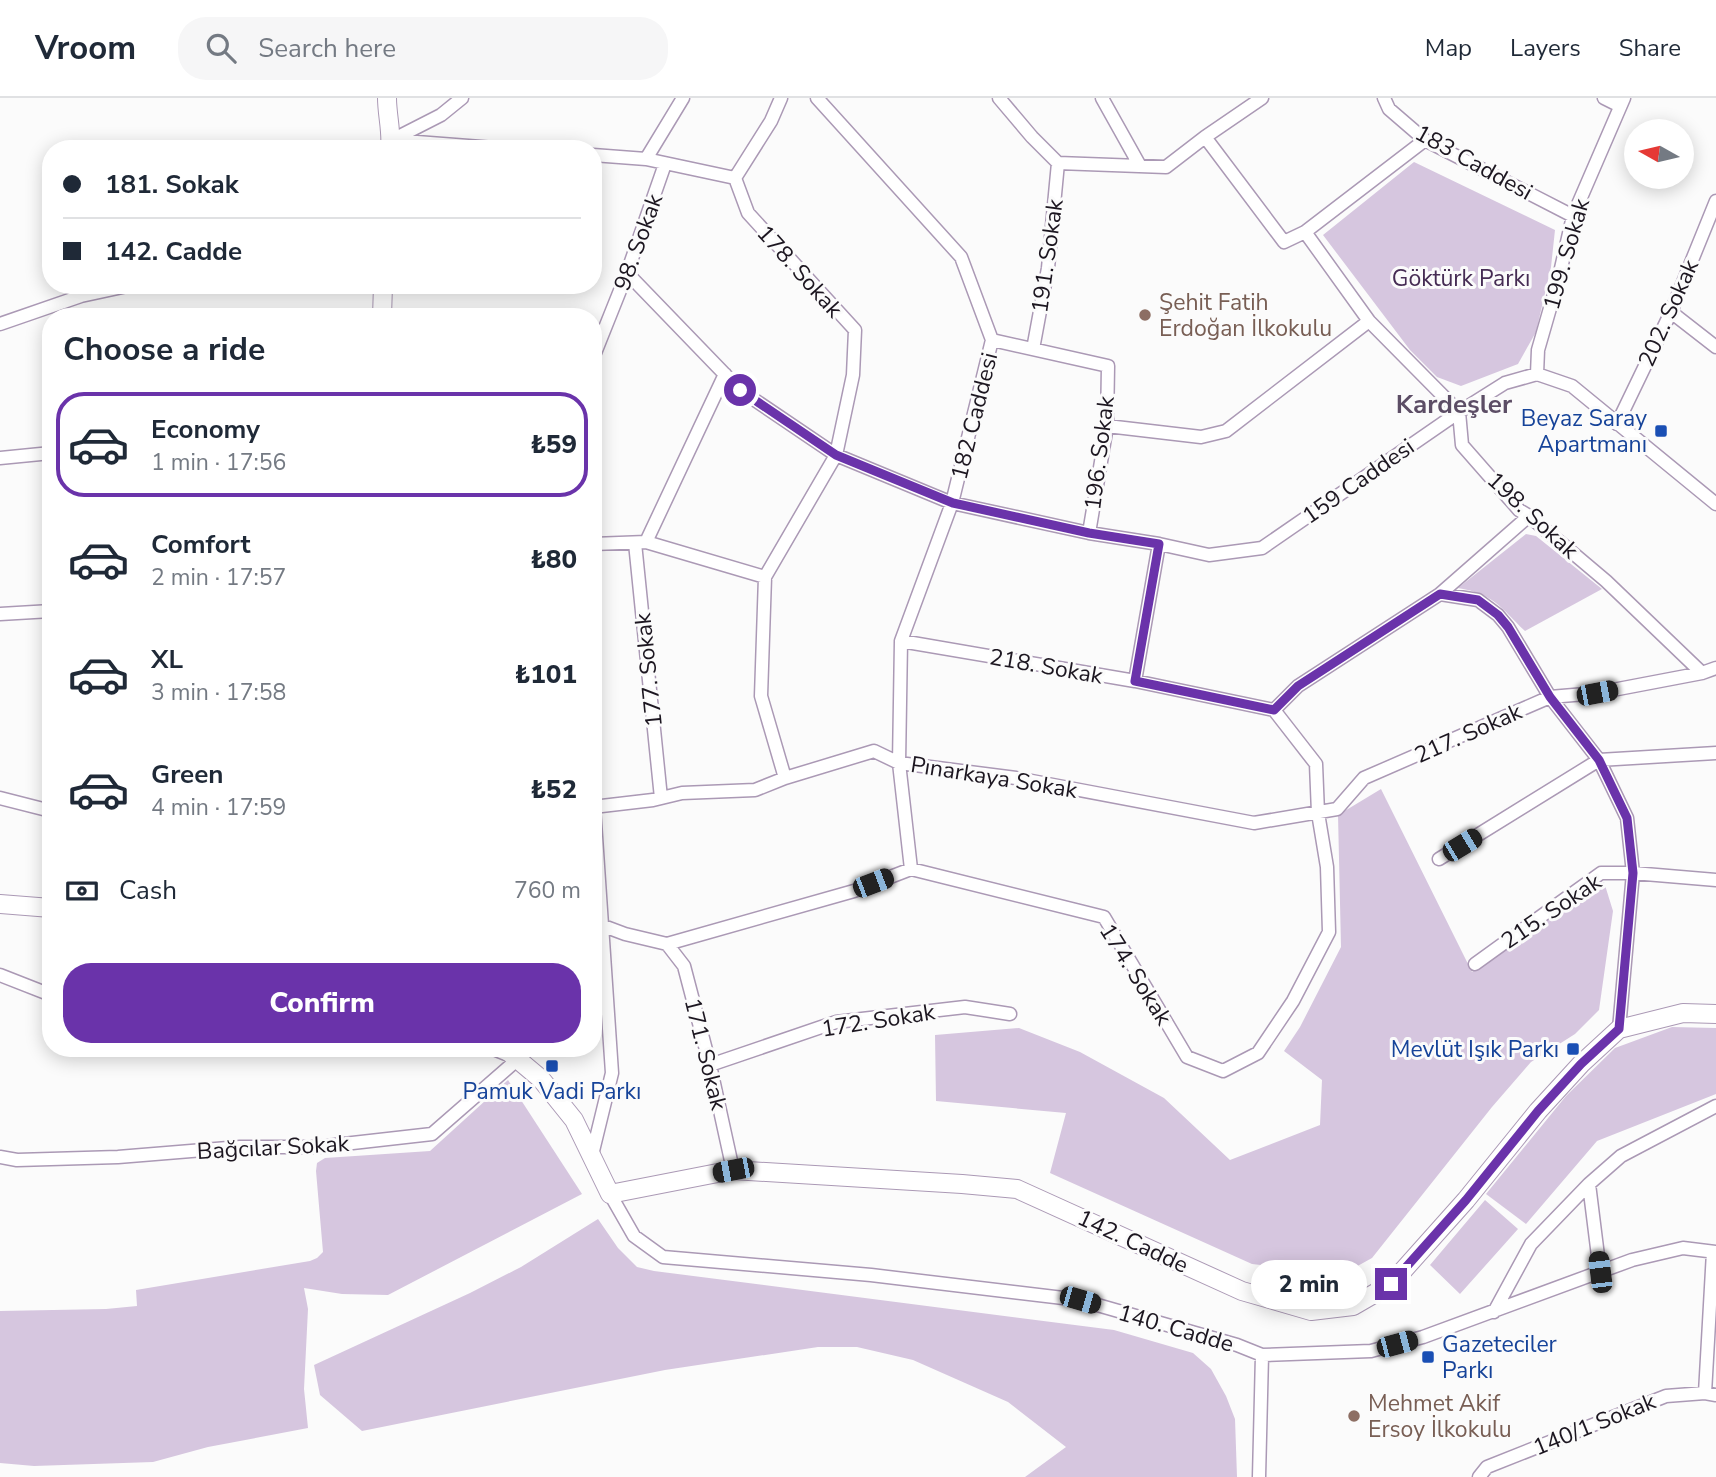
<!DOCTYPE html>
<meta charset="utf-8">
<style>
:root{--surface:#fff;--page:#f6f6f7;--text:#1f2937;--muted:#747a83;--line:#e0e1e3;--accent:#6a33aa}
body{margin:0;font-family:"Nunito Sans",sans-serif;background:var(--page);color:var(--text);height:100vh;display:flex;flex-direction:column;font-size:26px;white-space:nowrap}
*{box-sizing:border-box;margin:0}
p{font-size:23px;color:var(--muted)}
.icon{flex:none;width:38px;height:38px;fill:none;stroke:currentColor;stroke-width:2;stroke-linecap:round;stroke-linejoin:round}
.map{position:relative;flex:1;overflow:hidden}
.sheet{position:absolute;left:42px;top:210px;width:560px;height:749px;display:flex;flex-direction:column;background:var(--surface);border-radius:28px;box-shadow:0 4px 18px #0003}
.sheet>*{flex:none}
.guide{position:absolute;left:42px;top:42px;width:560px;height:154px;border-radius:28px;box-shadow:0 4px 18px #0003;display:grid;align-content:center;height:154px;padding:0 21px;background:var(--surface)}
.needle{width:46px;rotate:278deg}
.fabs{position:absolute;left:1624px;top:21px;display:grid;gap:14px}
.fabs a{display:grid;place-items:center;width:70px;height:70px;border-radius:50%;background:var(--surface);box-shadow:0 4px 18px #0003;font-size:35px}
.end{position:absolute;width:32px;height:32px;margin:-16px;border:9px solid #6a33aa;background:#fff;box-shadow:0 0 0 4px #fff}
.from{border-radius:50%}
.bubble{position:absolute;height:49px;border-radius:24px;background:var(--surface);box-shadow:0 4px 18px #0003;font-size:23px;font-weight:800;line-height:49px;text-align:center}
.car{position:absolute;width:21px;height:42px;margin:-21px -10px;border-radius:9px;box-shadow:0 0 5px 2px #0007;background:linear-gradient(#222 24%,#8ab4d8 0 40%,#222 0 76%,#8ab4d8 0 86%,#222 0)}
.guide b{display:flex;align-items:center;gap:24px;height:66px;font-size:26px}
.guide b+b{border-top:2px solid var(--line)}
.guide i{width:18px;height:18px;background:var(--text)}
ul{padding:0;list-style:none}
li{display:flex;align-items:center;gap:21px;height:105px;margin:0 14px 10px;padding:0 7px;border:4px solid transparent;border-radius:28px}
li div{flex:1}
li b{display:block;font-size:26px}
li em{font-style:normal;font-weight:800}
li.current{border-color:var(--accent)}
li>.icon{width:63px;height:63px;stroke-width:1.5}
h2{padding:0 21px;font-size:32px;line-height:84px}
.pay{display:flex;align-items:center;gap:18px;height:77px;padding:0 21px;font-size:26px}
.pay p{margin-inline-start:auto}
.cta{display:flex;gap:14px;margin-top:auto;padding:14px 21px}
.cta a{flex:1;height:80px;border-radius:28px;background:var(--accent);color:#fff;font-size:28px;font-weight:800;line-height:80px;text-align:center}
header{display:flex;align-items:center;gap:42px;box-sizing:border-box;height:98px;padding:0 35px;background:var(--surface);border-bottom:2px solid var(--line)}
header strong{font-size:33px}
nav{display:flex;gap:38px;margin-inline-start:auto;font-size:24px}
.search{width:490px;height:63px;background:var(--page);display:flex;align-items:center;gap:18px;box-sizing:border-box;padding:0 24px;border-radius:28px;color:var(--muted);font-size:26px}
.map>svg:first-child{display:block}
.green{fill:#d6c6df}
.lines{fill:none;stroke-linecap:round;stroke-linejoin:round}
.street-casing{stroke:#ab99b5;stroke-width:15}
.secondary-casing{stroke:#ab99b5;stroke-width:20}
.street{stroke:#fff;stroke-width:12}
.secondary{stroke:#fff;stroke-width:18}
.route{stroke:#6a33aa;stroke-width:9}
.education-dot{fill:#8d6e63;stroke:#fbfbfb;stroke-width:2.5}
.transit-dot{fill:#1a4fb4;stroke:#fbfbfb;stroke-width:2.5}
.labels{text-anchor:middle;stroke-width:6;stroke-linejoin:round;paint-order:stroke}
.street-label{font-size:23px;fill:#1c1620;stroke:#fbfbfb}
.park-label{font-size:23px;fill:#462c54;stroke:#fbfbfb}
.education-label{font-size:23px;fill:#785e54;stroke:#fbfbfb;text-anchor:start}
.transit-label{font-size:23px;fill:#164399;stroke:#fbfbfb;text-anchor:end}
.quarter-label{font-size:26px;font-weight:bold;fill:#5c4d65;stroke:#fbfbfb}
</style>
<header>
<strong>Vroom</strong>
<div class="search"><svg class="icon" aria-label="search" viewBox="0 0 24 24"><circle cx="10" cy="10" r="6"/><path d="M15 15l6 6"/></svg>Search here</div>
<nav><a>Map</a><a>Layers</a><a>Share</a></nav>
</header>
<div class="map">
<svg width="1716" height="1379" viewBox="0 0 1716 1379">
<rect width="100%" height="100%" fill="#fbfbfb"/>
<!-- green -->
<path class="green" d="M1414,64L1555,132L1551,169L1536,234L1518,266L1461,288L1437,279L1410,252L1323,137Z
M1526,436L1536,438L1602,491L1525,533C1500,509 1494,496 1458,490Z
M1381,691L1472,874L1604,784L1613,813L1599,912L1575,936L1531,964L1492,1009L1372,1160L1343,1176L1252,1166L1050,1075L1066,1015L936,1003L935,937L1019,930L1080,954L1164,1000L1230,1062L1320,1027L1322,982L1284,953L1300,929L1341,849L1338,717Z
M1672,929L1716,930V996L1597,1043L1526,1126L1486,1096L1566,998L1615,950Z
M508,982L582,1096L388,1197L342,1196L304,1190L308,1211L304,1291L308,1330L208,1349L153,1364L34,1368L0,1365V1213L106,1211L137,1208L136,1192L310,1163L317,1160L323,1154L316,1073L317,1065L325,1060L430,1053Z
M1485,1102L1518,1131L1460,1196L1430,1167Z
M598,1121L618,1150L637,1169L654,1173L1114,1232L1193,1255L1211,1271L1226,1298L1235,1321L1237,1379H1025L1066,1349L1008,1304L913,1262L857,1249H818L665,1272L362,1333L320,1297L314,1267L470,1195L521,1169Z"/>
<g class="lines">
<defs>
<path id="street" d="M817,0L961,159L992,242L952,405L901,543L899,665L911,771
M999,0L1032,39L1058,65L1166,69L1205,39L1262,0
M1102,0L1140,68
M1384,0L1389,11L1425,42L1573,118
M1604,0L1620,8
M1205,39L1284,144L1305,134L1369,223L1459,314L1462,347L1519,412L1529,418L1606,483L1702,575
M391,42L507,51
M392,42L441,17L462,0
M593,57L646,61L735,80
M646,61L683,0
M735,80L748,115L855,232L853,277L836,357L765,479L761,598L785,680
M735,80L771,23L781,0
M1305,134L1425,42
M627,175L740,292L836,357L952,405L1089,435L1159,446L1209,457L1262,450L1459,314L1505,285L1537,276L1572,288L1716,406
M1671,214L1716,249
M0,226L81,198L132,187
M992,242L1108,268L1107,328L1089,435
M1033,251L1048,170L1058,65
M593,260L627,175L665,66
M1537,276L1538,252L1559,179L1573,118L1624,0
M1617,326L1671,214L1716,103
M1107,328L1201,339L1226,333L1369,223
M0,360L51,355
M646,444L725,276
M635,445L661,700
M593,446L646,444L765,479
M1440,496L1529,418
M0,516L51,513
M901,543L1135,583L1274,612
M1135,583L1159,446
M1274,612L1298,588L1440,496L1478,502L1498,517L1508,529L1550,599L1599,662L1627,720L1633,775L1619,931
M0,700L51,713
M593,709L653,702L682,695L755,692L785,680L874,653L899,665L1016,680L1254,725L1337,711L1364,680L1550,599L1597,595L1702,575L1716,570
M1439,761L1599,662L1716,655
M593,824L625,836L667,846L854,793L911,771L1104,819L1187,959L1223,973L1258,955L1293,903L1329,834L1327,769L1318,715L1316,666L1274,612
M667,846L684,868L710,967L733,1072
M1475,866L1601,775H1633L1716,782
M0,877L51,897
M710,967L836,924L965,909L1010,916
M592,1057L612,975L594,709
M0,1059L17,1062L118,1059L240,1049H317L432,1036L518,961L491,950
M1589,1086L1600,1174
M610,1096L634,1138L663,1159L871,1177L1080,1202L1237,1247L1262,1257L1371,1253L1423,1239L1632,1162L1683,1150L1716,1154
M1494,1214L1531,1146L1589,1086L1621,1058L1716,1008
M1705,1295L1713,1154
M1259,1379L1262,1257
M1479,1379L1487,1369L1666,1298L1705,1295L1716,1297"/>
<path id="secondary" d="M387,0C387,17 392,34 390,51
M382,219L383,187
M0,806L51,810
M504,950L541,981L574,1022L610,1096L733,1072L962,1086L1017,1091L1242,1193L1311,1213L1353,1208L1391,1186L1466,1102L1538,1013L1581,966L1619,931L1683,915L1716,916"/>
</defs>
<!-- street casing -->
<use href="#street" class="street-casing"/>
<!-- secondary casing -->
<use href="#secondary" class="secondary-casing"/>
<!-- street -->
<use href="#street" class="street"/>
<!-- secondary -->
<use href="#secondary" class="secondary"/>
</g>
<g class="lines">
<!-- route -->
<path class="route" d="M740,292L836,357L953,405L1089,435L1159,446L1135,583L1274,612L1298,588L1440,496L1478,502L1498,517L1508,529L1550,599L1599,662L1627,720L1633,775L1619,931L1581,966L1538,1013L1466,1102L1391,1186"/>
</g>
<!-- markers -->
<g class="education-dot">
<circle cx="1145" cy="217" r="7"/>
<circle cx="1354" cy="1318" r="7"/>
</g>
<g class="transit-dot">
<rect x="1654" y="326" width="14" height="14" rx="3.5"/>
<rect x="1566" y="944" width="14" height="14" rx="3.5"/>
<rect x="545" y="961" width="14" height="14" rx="3.5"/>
<rect x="1421" y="1252" width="14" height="14" rx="3.5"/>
</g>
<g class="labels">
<!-- street labels -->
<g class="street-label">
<text transform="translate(1474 64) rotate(29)" y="8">183 Caddesi</text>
<text transform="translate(638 144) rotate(-70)" y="8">98. Sokak</text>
<text transform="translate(1566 156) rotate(-74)" y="8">199. Sokak</text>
<text transform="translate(1047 158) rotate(-82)" y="8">191. Sokak</text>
<text transform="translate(800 173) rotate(48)" y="8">178. Sokak</text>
<text transform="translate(1668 215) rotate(-66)" y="8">202. Sokak</text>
<text transform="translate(974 318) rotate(-76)" y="8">182 Caddesi</text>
<text transform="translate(1099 355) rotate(-83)" y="8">196. Sokak</text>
<text transform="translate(1358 383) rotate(-35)" y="8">159 Caddesi</text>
<text transform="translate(1533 417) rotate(43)" y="8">198. Sokak</text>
<text transform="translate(1046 568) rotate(10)" y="8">218. Sokak</text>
<text transform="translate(648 572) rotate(-96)" y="8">177. Sokak</text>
<text transform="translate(1468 635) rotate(-24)" y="8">217. Sokak</text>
<text transform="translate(994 679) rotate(9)" y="8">Pınarkaya Sokak</text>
<text transform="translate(1551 813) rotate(-34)" y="8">215. Sokak</text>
<text transform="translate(1136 876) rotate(58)" y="8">174. Sokak</text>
<text transform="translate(878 922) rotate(-9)" y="8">172. Sokak</text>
<text transform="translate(706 956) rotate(76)" y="8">171. Sokak</text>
<text transform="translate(273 1049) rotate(-3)" y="8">Bağcılar Sokak</text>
<text transform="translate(1133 1143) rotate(25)" y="8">142. Cadde</text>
<text transform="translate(1176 1230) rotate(16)" y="8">140. Cadde</text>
<text transform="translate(1594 1326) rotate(-22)" y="8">140/1 Sokak</text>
</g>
<!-- park labels -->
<g class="park-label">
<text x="1461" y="188">Göktürk Parkı</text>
</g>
<!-- education labels -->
<g class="education-label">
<text x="1159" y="212">Şehit Fatih<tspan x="1159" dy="26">Erdoğan İlkokulu</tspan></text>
<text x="1368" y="1313">Mehmet Akif<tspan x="1368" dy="26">Ersoy İlkokulu</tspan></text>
</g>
<!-- transit labels -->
<g class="transit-label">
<text x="1647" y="328">Beyaz Saray<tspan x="1647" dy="26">Apartmanı</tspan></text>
<text x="1559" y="959">Mevlüt Işık Parkı</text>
<text x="552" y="1001" text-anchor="middle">Pamuk Vadi Parkı</text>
<text x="1442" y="1254" text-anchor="start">Gazeteciler<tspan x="1442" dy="26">Parkı</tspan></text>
</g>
<!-- quarter labels -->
<g class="quarter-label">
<text x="1454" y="315">Kardeşler</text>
</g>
</g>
</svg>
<div class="fabs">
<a><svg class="needle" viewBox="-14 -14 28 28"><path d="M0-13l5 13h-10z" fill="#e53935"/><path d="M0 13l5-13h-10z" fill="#747a83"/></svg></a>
</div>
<i class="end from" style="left:740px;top:292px"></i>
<i class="end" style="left:1391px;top:1186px"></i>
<div class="bubble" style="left:1251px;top:1162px;width:116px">2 min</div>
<i class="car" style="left:1597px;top:595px;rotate:79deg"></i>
<i class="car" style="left:1462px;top:747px;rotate:59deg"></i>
<i class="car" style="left:873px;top:785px;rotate:69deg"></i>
<i class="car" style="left:733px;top:1072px;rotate:259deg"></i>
<i class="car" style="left:1600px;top:1174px;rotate:353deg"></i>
<i class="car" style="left:1080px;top:1202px;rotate:106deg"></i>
<i class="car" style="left:1397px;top:1246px;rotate:75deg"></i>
<div class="guide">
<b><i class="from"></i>181. Sokak</b>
<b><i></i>142. Cadde</b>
</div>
<section class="sheet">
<h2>Choose a ride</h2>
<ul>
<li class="current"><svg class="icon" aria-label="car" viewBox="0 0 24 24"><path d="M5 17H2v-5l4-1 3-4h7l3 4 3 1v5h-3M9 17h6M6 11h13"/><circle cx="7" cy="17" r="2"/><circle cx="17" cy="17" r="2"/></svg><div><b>Economy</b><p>1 min · 17:56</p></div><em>₺59</em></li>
<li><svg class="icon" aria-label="car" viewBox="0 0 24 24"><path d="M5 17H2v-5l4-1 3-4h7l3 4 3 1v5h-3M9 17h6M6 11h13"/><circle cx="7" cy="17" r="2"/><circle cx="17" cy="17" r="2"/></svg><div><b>Comfort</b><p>2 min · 17:57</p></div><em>₺80</em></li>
<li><svg class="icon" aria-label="car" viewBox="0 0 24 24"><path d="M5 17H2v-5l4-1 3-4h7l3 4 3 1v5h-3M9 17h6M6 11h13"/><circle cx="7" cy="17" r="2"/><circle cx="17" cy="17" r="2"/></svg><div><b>XL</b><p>3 min · 17:58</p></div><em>₺101</em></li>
<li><svg class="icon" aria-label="car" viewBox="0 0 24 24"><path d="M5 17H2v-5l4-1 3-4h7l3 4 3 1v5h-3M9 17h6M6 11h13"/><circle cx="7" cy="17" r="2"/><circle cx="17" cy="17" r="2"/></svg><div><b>Green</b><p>4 min · 17:59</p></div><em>₺52</em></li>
</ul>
<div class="pay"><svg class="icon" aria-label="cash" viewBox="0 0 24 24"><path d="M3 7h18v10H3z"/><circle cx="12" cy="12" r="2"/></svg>Cash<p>760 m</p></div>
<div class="cta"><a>Confirm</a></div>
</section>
</div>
